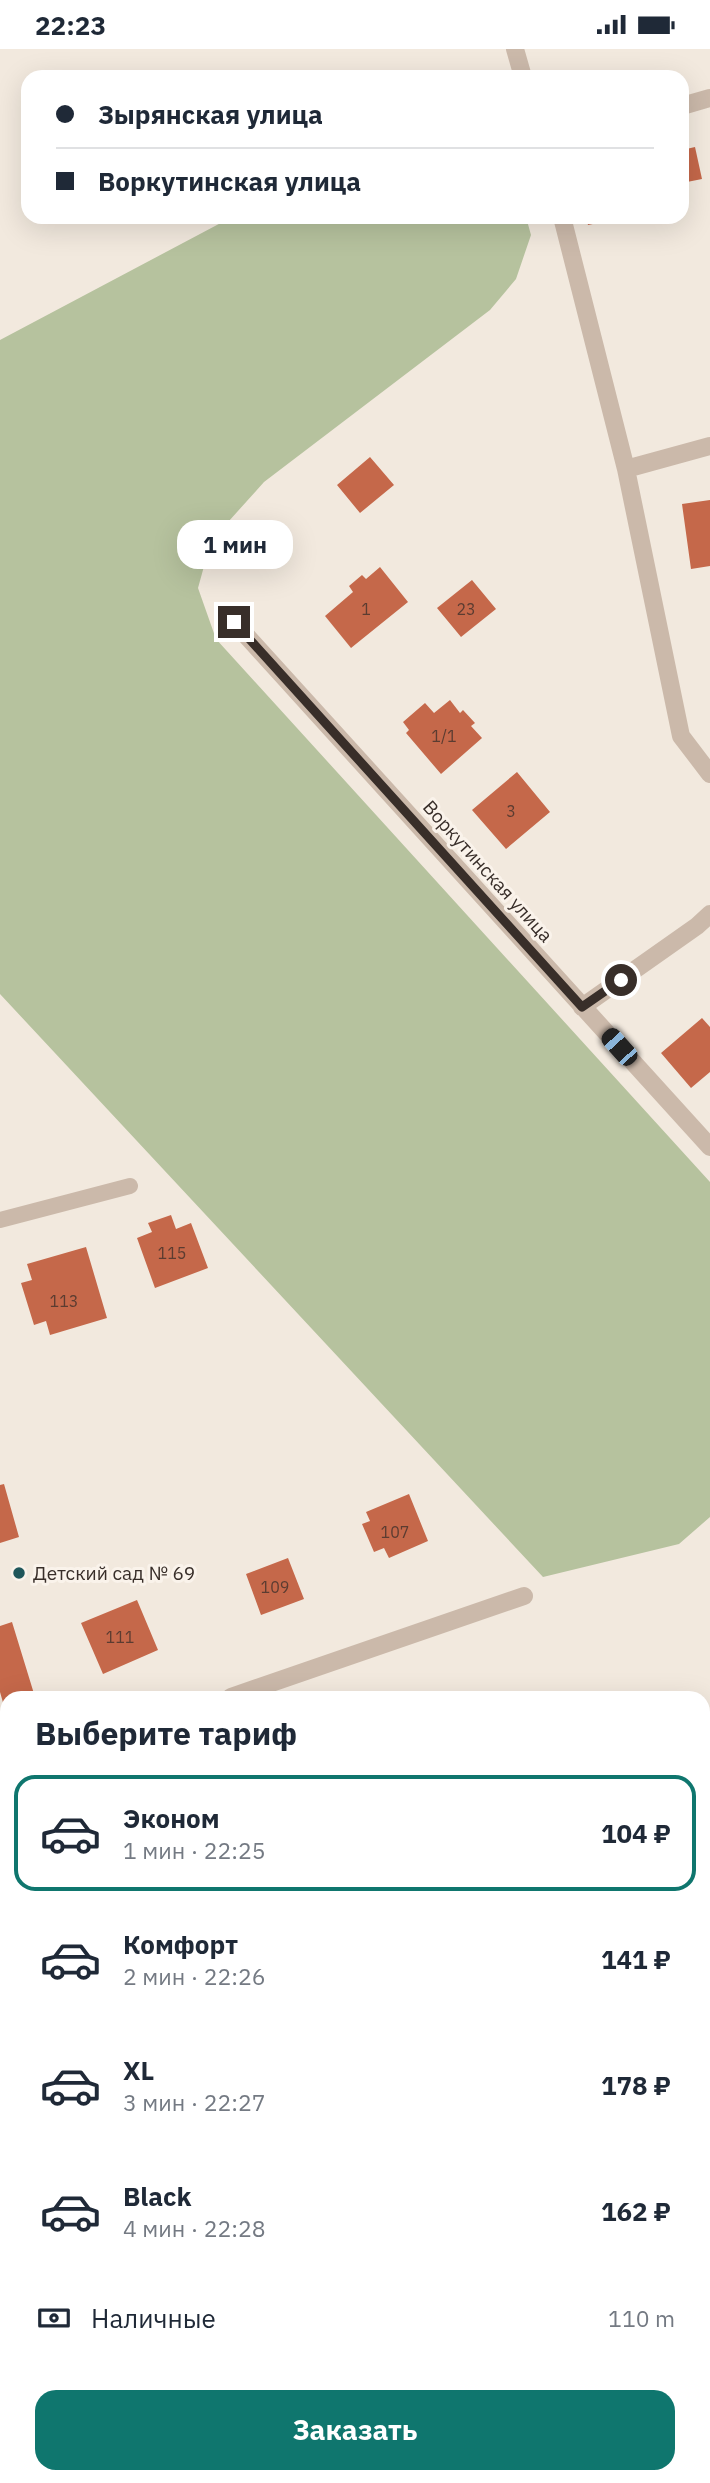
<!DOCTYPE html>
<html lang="ru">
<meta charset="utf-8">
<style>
:root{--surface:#fff;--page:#f6f6f7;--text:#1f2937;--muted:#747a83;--line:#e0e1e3;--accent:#0f766e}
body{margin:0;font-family:"IBM Plex Sans",sans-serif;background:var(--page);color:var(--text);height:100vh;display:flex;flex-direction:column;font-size:26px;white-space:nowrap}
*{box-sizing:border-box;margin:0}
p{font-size:23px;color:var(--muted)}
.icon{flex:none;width:38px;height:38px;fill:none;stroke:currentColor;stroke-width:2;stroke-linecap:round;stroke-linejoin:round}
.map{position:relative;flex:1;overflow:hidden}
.sheet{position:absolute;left:0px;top:1642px;width:710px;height:793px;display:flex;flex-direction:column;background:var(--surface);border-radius:21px 21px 0 0;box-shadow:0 7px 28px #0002}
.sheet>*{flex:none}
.hud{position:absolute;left:21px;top:21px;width:668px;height:154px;border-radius:21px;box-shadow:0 7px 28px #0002;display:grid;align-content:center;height:154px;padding:0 35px;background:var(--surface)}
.end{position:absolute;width:32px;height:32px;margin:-16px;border:9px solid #382e29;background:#fff;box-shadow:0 0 0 4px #fff}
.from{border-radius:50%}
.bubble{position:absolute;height:49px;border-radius:21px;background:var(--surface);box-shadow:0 7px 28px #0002;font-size:23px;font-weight:800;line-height:49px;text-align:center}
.car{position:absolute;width:21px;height:42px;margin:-21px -10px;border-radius:9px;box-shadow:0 0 5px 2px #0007;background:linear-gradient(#222 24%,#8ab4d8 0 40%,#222 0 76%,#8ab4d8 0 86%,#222 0)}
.hud b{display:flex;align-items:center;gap:24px;height:66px;font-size:26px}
.hud b+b{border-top:2px solid var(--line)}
.hud i{width:18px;height:18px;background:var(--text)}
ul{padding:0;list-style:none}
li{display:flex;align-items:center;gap:21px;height:116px;margin:0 14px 10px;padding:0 21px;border:4px solid transparent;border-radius:21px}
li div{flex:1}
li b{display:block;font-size:26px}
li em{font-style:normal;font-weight:800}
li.current{border-color:var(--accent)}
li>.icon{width:63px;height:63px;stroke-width:1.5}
h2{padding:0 35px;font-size:32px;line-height:84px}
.pay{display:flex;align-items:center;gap:18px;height:77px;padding:0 35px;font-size:26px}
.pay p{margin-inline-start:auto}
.cta{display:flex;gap:14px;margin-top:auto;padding:14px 35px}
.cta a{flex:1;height:80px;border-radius:21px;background:var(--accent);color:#fff;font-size:28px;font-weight:800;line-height:80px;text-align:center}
.status{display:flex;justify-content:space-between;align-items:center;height:49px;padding:0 35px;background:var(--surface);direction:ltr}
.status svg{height:19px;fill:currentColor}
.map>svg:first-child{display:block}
.green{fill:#b6c29e}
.building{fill:#c5684a}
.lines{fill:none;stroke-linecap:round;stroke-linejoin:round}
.service{stroke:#cbb9aa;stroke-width:16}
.minor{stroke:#cbb9aa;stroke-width:18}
.route{stroke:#382e29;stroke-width:9}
.poi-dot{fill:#1f565a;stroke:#faf3eb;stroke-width:2.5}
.labels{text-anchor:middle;stroke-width:6;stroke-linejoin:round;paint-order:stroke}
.number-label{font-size:16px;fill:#5b3c31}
.street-label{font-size:19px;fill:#382e29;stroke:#faf3eb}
.poi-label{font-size:19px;fill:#382e29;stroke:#faf3eb;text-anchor:start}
</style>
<div class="status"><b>22:23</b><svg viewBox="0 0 49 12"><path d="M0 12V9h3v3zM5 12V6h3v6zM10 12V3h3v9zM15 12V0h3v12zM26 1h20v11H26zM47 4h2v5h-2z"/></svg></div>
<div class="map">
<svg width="710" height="2434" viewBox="0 0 710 2434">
<rect width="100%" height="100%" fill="#f2e9de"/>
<!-- green -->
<path class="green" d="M232,168H526L531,186L516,230L490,261L264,433L211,492L198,539L216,590L710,1133V1468L679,1495L543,1528L0,945V291Z"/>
<!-- building -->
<path class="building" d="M695,98L702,130L682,134V101Z
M586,168H621V169L588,176Z
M370,408L394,436L360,464L337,436Z
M710,451V517L691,520L682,455Z
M380,518L408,553L351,599L325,567L353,543L349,537L362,526L366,530Z
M472,531L496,560L461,588L437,559Z
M450,651L460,664L463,661L475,674L471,677L482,689L441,725L406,684L409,681L403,673L425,654L434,664Z
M517,723L550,763L506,800L472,761Z
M702,969L710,978V1023L691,1039L661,1004Z
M171,1166L176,1180L191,1174L208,1219L155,1239L137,1189L152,1183L148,1174Z
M86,1198L107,1269L50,1286L46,1272L34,1276L21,1234L32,1231L27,1215Z
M4,1435L19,1488L0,1494V1436Z
M409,1445L428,1492L389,1509L384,1499L374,1503L362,1475L370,1472L366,1463Z
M288,1509L304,1550L261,1566L246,1525Z
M137,1551L158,1601L103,1625L81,1574Z
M12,1573L35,1648H7L6,1664L0,1643V1577Z
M710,2148V2189L704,2191V2150Z
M7,2255V2302L0,2305V2258Z
M710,2407V2427L704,2415V2411Z
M163,2428L166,2434H148Z"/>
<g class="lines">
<!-- service -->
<path class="service" d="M0,1171L130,1137"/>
<!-- minor -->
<path class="minor" d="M515,0L523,28
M682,57L710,49
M562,168L626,420L681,687L710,725
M626,420L710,397
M234,573L710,1098
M582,958L697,877L710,865
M231,1648L524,1547
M0,1770L7,1767
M704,1891L710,1889
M0,2170L7,2167
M704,2327L710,2325
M416,2434L430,2427"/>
</g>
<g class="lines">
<!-- route -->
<path class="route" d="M234,573L582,958L621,931"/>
</g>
<!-- markers -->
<circle class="poi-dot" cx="19" cy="1524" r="7"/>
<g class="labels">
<!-- number labels -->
<g class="number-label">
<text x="366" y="566">1</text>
<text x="466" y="566">23</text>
<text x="444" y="693">1/1</text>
<text x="511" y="768">3</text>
<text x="172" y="1210">115</text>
<text x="64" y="1258">113</text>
<text x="395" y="1489">107</text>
<text x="275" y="1544">109</text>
<text x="120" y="1594">111</text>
</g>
<!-- street labels -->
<g class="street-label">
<text transform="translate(488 822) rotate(48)" y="7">Воркутинская улица</text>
</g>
<!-- poi labels -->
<g class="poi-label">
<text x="33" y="1531">Детский сад № 69</text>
</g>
</g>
</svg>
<i class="end from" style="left:621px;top:931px"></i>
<i class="end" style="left:234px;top:573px"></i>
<div class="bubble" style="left:177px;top:471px;width:116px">1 мин</div>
<i class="car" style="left:619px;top:998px;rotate:318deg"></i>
<div class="hud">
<b><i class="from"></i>Зырянская улица</b>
<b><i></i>Воркутинская улица</b>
</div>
<section class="sheet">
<h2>Выберите тариф</h2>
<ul>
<li class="current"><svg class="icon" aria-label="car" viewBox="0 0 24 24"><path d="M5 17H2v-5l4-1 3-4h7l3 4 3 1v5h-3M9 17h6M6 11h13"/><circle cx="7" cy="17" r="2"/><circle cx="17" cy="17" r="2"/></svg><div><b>Эконом</b><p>1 мин · 22:25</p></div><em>104 ₽</em></li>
<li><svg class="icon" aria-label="car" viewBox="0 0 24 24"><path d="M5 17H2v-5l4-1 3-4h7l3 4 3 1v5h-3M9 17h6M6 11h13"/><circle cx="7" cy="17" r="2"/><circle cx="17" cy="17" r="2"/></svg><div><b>Комфорт</b><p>2 мин · 22:26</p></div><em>141 ₽</em></li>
<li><svg class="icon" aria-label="car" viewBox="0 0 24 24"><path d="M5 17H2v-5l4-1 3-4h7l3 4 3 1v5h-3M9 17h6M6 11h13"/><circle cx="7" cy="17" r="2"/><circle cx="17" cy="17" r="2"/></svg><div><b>XL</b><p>3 мин · 22:27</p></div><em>178 ₽</em></li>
<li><svg class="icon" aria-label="car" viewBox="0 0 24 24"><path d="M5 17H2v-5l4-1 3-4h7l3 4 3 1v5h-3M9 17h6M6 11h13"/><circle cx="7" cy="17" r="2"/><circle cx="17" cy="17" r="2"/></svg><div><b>Black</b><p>4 мин · 22:28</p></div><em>162 ₽</em></li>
</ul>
<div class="pay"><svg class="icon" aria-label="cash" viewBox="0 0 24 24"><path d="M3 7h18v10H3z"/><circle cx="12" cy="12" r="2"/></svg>Наличные<p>110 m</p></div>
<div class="cta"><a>Заказать</a></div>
</section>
</div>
